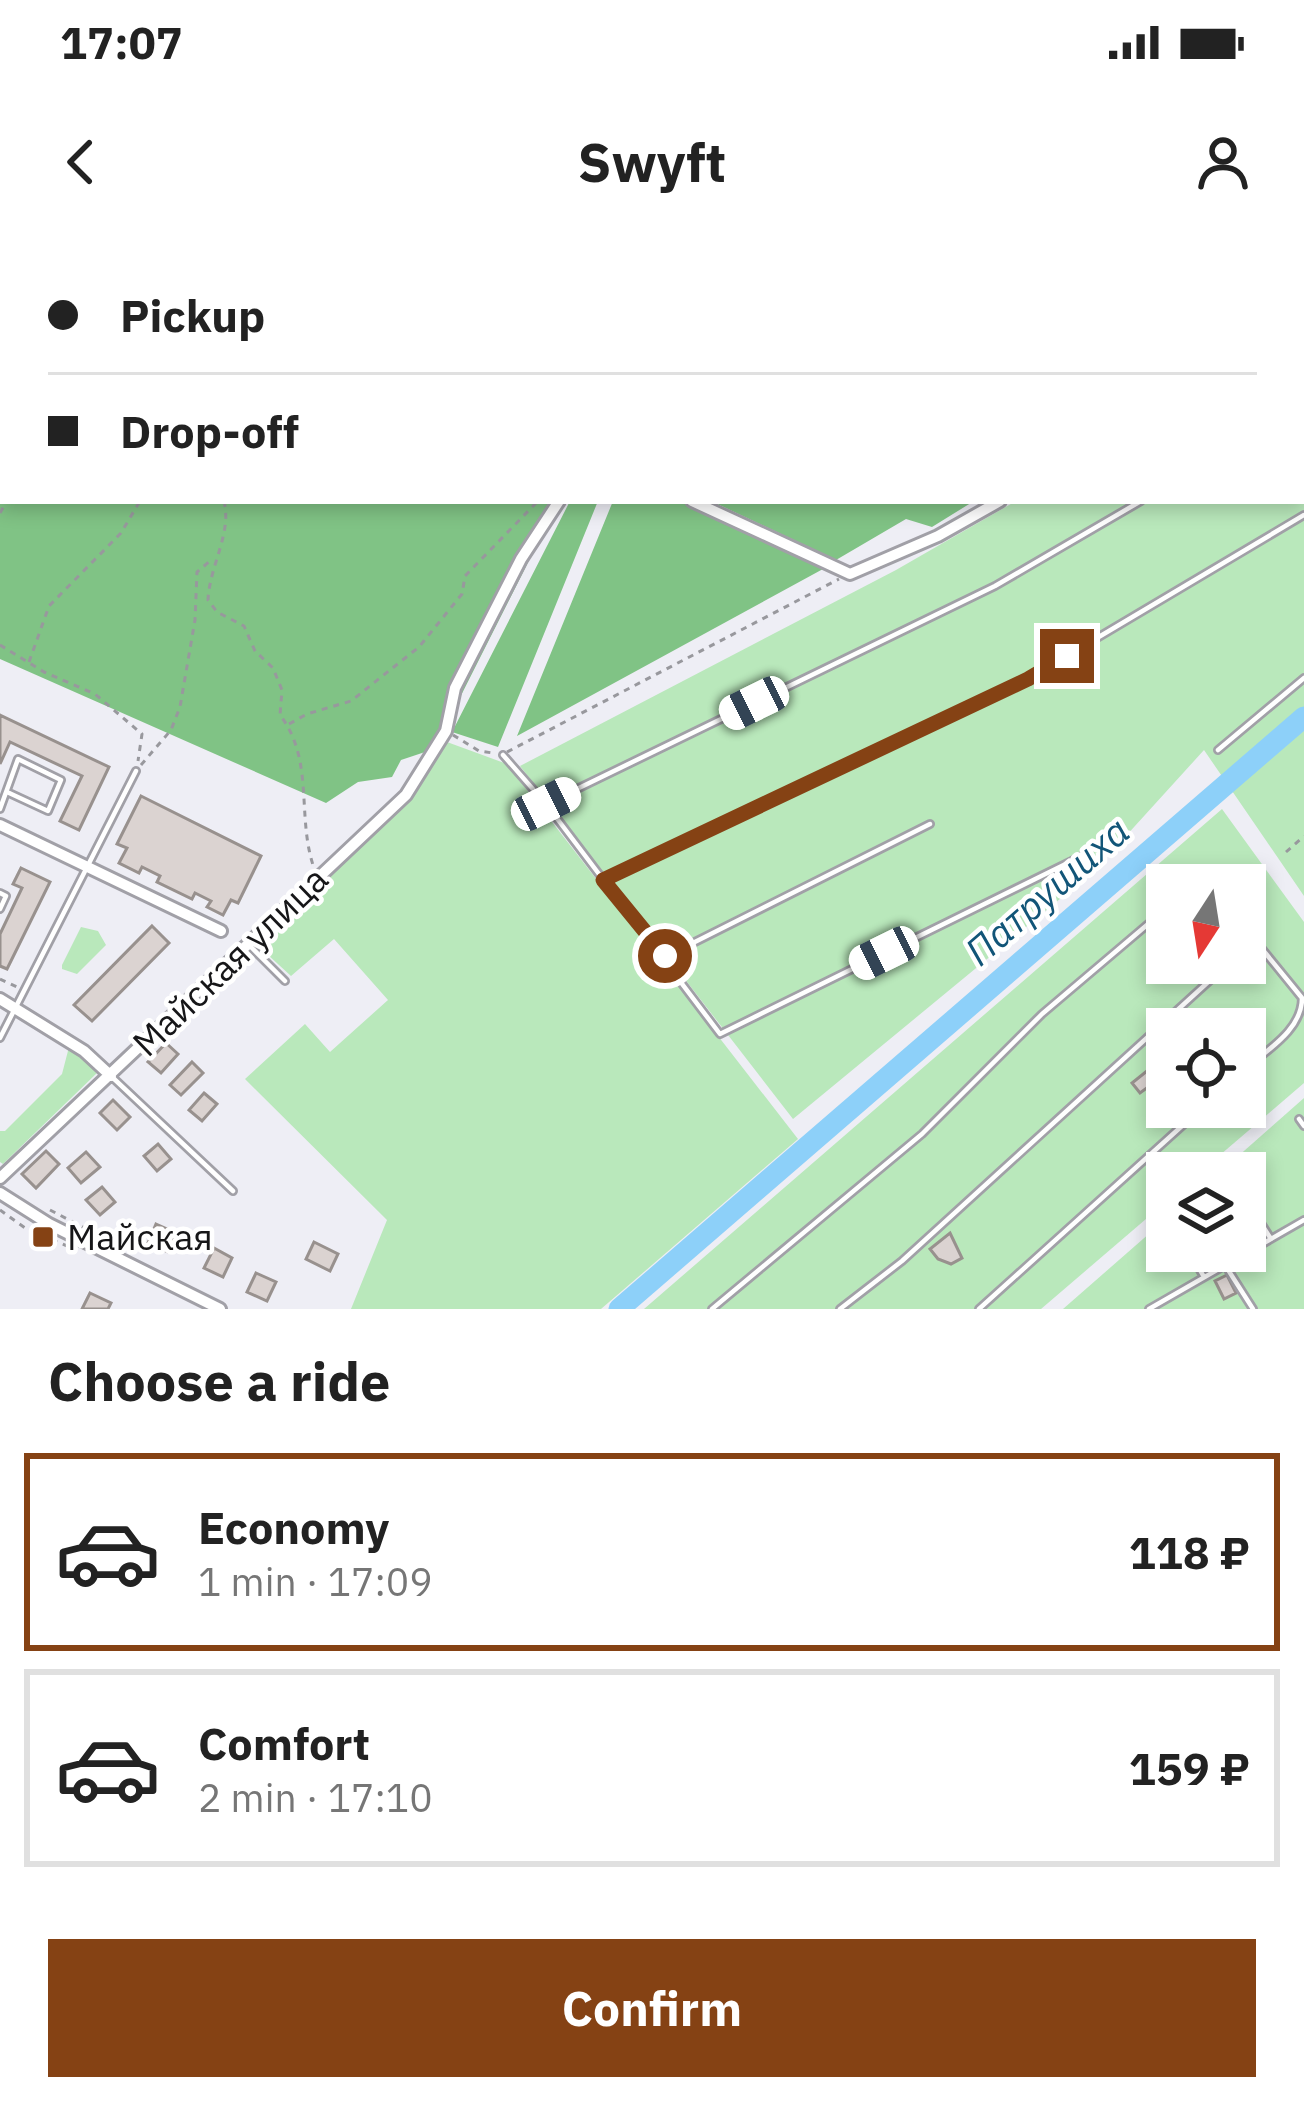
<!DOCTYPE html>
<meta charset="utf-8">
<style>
:root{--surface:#fff;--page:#f6f6f6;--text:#222;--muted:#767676;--line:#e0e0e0;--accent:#854214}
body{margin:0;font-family:"IBM Plex Sans",sans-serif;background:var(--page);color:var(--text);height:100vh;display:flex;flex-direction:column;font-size:45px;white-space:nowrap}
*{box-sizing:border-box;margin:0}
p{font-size:39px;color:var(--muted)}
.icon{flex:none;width:66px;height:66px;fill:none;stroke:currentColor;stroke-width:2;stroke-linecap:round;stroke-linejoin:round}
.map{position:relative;height:1069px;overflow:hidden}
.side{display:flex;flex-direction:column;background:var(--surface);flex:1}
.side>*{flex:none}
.top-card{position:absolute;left:0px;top:0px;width:1305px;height:264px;box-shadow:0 6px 18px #0003;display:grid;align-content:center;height:264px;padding:0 48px;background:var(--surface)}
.needle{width:78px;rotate:192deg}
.tools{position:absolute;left:1146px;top:624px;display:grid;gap:24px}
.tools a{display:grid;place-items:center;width:120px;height:120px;border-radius:0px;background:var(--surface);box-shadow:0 6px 18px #0003;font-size:60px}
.end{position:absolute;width:54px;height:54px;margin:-27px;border:15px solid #854214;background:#fff;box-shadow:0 0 0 6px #fff}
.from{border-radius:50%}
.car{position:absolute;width:36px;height:72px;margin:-36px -18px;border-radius:15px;box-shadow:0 0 9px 3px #0007;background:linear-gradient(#fff 24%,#345 0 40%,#fff 0 76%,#345 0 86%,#fff 0)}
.top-card b{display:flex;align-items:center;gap:42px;height:114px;font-size:45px}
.top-card b+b{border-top:3px solid var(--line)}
.top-card i{width:30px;height:30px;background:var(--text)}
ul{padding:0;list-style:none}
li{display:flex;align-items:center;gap:36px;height:198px;margin:0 24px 18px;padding:0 24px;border:6px solid var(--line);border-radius:0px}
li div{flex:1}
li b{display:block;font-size:45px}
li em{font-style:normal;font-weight:700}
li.current{border-color:var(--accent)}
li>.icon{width:108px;height:108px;stroke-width:1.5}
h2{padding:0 48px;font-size:54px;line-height:144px}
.cta{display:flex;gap:24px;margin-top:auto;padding:24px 48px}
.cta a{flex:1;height:138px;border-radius:0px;background:var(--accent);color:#fff;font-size:48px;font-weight:700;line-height:138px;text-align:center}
.status{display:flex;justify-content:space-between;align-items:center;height:84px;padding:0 60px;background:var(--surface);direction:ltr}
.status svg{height:33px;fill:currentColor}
header{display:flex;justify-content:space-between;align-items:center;height:156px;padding:0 48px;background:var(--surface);font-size:54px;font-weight:700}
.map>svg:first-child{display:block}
.green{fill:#b9e8bb;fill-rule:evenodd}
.forest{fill:#80c385}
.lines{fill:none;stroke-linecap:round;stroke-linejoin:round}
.stream{stroke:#8dd0f9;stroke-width:3}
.river{stroke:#8dd0f9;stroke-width:21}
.building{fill:#dbd3d1;stroke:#98918e;stroke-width:3}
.service-casing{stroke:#a1a0a7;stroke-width:10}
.minor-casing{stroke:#a1a0a7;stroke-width:16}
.path{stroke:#98989d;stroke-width:3;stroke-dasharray:6 6;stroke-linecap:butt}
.service{stroke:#fff;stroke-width:4.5}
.minor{stroke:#fff;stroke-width:10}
.route{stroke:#854214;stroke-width:15}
.poi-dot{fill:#854214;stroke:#fff;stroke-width:4.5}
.labels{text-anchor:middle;stroke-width:9;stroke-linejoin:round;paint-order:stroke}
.street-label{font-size:36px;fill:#161618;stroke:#fff}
.poi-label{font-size:36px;fill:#161618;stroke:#fff;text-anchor:start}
.water-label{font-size:39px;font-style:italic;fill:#125578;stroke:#fff}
</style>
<div class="status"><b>17:07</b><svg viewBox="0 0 49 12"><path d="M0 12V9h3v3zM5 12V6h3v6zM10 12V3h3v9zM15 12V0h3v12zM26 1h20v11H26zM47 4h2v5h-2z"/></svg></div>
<header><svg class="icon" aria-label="back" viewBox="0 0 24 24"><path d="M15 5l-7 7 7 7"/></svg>Swyft<svg class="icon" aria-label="person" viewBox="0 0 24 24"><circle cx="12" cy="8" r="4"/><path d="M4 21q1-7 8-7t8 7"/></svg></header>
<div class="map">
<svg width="1304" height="1069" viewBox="0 0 1304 1069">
<rect width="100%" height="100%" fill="#eeeef5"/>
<!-- green -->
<path class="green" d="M1304,94V656L1204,510L1095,630L793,879L520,526L896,330L1016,261H1302Z
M447,502L507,524L798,899L601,1069H351L387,980L245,839L305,784L330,812L388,760L334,699L291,736L255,703L411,558Z
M1222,569L1304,682V843L1199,933H1167V961L1041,1069H644ZM1167,645H1245V723H1167ZM1167,789H1245V867H1167Z
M81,687L98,691L106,705L77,734L62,729V725Z
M69,807L98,832L3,924L0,922V891H5L62,834Z
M1304,858V1069H1063L1167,978V1011H1245V933H1219Z"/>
<!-- forest -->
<path class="forest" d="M0,0L79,3H3V261H559L434,509L401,520L392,537L358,542L326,563L0,419Z
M101,0H686L108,3Z
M719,0H1304V3H717Z
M570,261H598L498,507L452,492Z
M613,261H680L823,329L517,496Z
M711,261H974L932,287L906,279L836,320Z"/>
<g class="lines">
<!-- stream -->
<path class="stream" d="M623,1066L626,1069"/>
<!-- river -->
<path class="river" d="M619,1069L1304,477"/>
</g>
<!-- building -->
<path class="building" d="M0,475L109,527L79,590L60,581L82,536L10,502L0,524Z
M141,556L261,616L238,663L231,660L223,675L207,667L211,661L195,653L192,659L157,642L160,636L142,627L139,633L119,623L127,608L117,604Z
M21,628L50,642L7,729L0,726V694L22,648L13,644Z
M152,686L169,703L92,781L74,765Z
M166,803L178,814L161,833L148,822Z
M192,822L203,833L181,855L170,845Z
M1147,831L1155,842L1140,853L1132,843Z
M204,853L217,864L202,881L189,870Z
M113,860L130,877L117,890L100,873Z
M158,904L171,919L157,931L144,916Z
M46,911L59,924L36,948L22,934Z
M86,912L100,927L81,943L68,928Z
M102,947L115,962L100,975L86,960Z
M156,984L176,993L168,1012L148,1003Z
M950,993L962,1018L951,1024L938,1019L930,1009Z
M314,1002L338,1014L330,1031L306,1019Z
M214,1008L232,1018L223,1037L204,1028Z
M256,1033L276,1042L267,1061L247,1052Z
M1227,1035L1236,1053L1224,1059L1215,1041Z
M90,1053L111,1063L108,1069H82Z"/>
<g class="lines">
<defs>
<path id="service" d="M1302,167L1304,166
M1218,510L1304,438
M503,515L546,564L720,794L1088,613
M546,564L995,346L1141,261
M0,569L18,519L61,540L48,571L7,552
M603,640L1028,439L1304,275
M1194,645L1199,640L1212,645
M0,653L6,656L0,669
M1245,688L1302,758C1302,790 1267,810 1245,829
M251,707L285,741
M1245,709L1254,700
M665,717L930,584
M0,798L136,531
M111,836L233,951
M1299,879L1304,886
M1245,958L1271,999
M1189,1011L1204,1037
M1225,1025L1253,1069
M712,1069L922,894L1042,774L1167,668
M840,1069L902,1021L1229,723
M979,1069L1203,867
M1149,1069L1304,980"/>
<path id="minor" d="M86,0L93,3
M1302,89L1304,88
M692,261L850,334L938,296L1000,261
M0,585L221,691
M0,759L84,811L111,836
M0,938L406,555L446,491L455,448L521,319L559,261
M0,953L49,984L220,1069"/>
</defs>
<!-- service casing -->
<use href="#service" class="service-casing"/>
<!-- minor casing -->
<use href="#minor" class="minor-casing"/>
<!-- path -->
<path class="path" d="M213,3L216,0
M227,3V0
M364,3L365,0
M694,3L695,0
M731,3L732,0
M0,224H3
M224,261C232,294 210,324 208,360L217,372L244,386L255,411L273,428L282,450L280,475C315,521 296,576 314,628
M0,273L7,261
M0,405L44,432L95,454L142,494L138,521
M29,422L49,366L121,293L140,261
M289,484L307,474L351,461L419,407L462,354L465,336L538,261
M453,495L479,511L493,513
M507,512L839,339
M141,525L171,490L180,467L195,380L197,332L210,321
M1286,612L1304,596
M0,739L17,747
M0,970L28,990L72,1008
M50,970L100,996"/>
<!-- service -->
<use href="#service" class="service"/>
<!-- minor -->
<use href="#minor" class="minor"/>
</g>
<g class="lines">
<!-- route -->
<path class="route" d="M665,716L603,640L1028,439L1067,416"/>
</g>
<!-- markers -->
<rect class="poi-dot" x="31" y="985" width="24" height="24" rx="6"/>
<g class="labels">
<!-- street labels -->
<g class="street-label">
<text transform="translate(230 721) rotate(-44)" y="13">Майская улица</text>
</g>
<!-- poi labels -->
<g class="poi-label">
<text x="67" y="1010">Майская</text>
</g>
<!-- water labels -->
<g class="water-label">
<text transform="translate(1047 651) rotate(-41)" y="14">Патрушиха</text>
</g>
</g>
</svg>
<div class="tools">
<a><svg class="needle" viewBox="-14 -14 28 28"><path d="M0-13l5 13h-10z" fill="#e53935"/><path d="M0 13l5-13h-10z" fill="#767676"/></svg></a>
<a><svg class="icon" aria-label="locate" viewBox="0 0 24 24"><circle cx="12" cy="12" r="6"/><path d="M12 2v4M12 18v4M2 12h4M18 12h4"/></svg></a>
<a><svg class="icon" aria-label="layers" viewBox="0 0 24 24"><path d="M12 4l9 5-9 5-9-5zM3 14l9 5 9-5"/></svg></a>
</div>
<i class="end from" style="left:665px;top:716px"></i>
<i class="end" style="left:1067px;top:416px"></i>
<i class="car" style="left:754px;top:463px;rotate:244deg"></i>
<i class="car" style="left:546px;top:564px;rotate:64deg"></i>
<i class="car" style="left:884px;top:713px;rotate:244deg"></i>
<div class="top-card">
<b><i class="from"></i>Pickup</b>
<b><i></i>Drop-off</b>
</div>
</div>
<section class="side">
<h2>Choose a ride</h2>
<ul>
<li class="current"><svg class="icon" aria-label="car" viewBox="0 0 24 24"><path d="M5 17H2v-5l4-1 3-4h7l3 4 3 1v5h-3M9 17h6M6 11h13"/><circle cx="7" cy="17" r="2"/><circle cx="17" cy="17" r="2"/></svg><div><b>Economy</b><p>1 min · 17:09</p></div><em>118 ₽</em></li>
<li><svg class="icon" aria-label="car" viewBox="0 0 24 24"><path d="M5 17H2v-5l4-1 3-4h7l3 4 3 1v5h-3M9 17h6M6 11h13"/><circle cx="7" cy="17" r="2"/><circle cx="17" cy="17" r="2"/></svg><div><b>Comfort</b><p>2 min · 17:10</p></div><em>159 ₽</em></li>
</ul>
<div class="cta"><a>Confirm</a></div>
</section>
